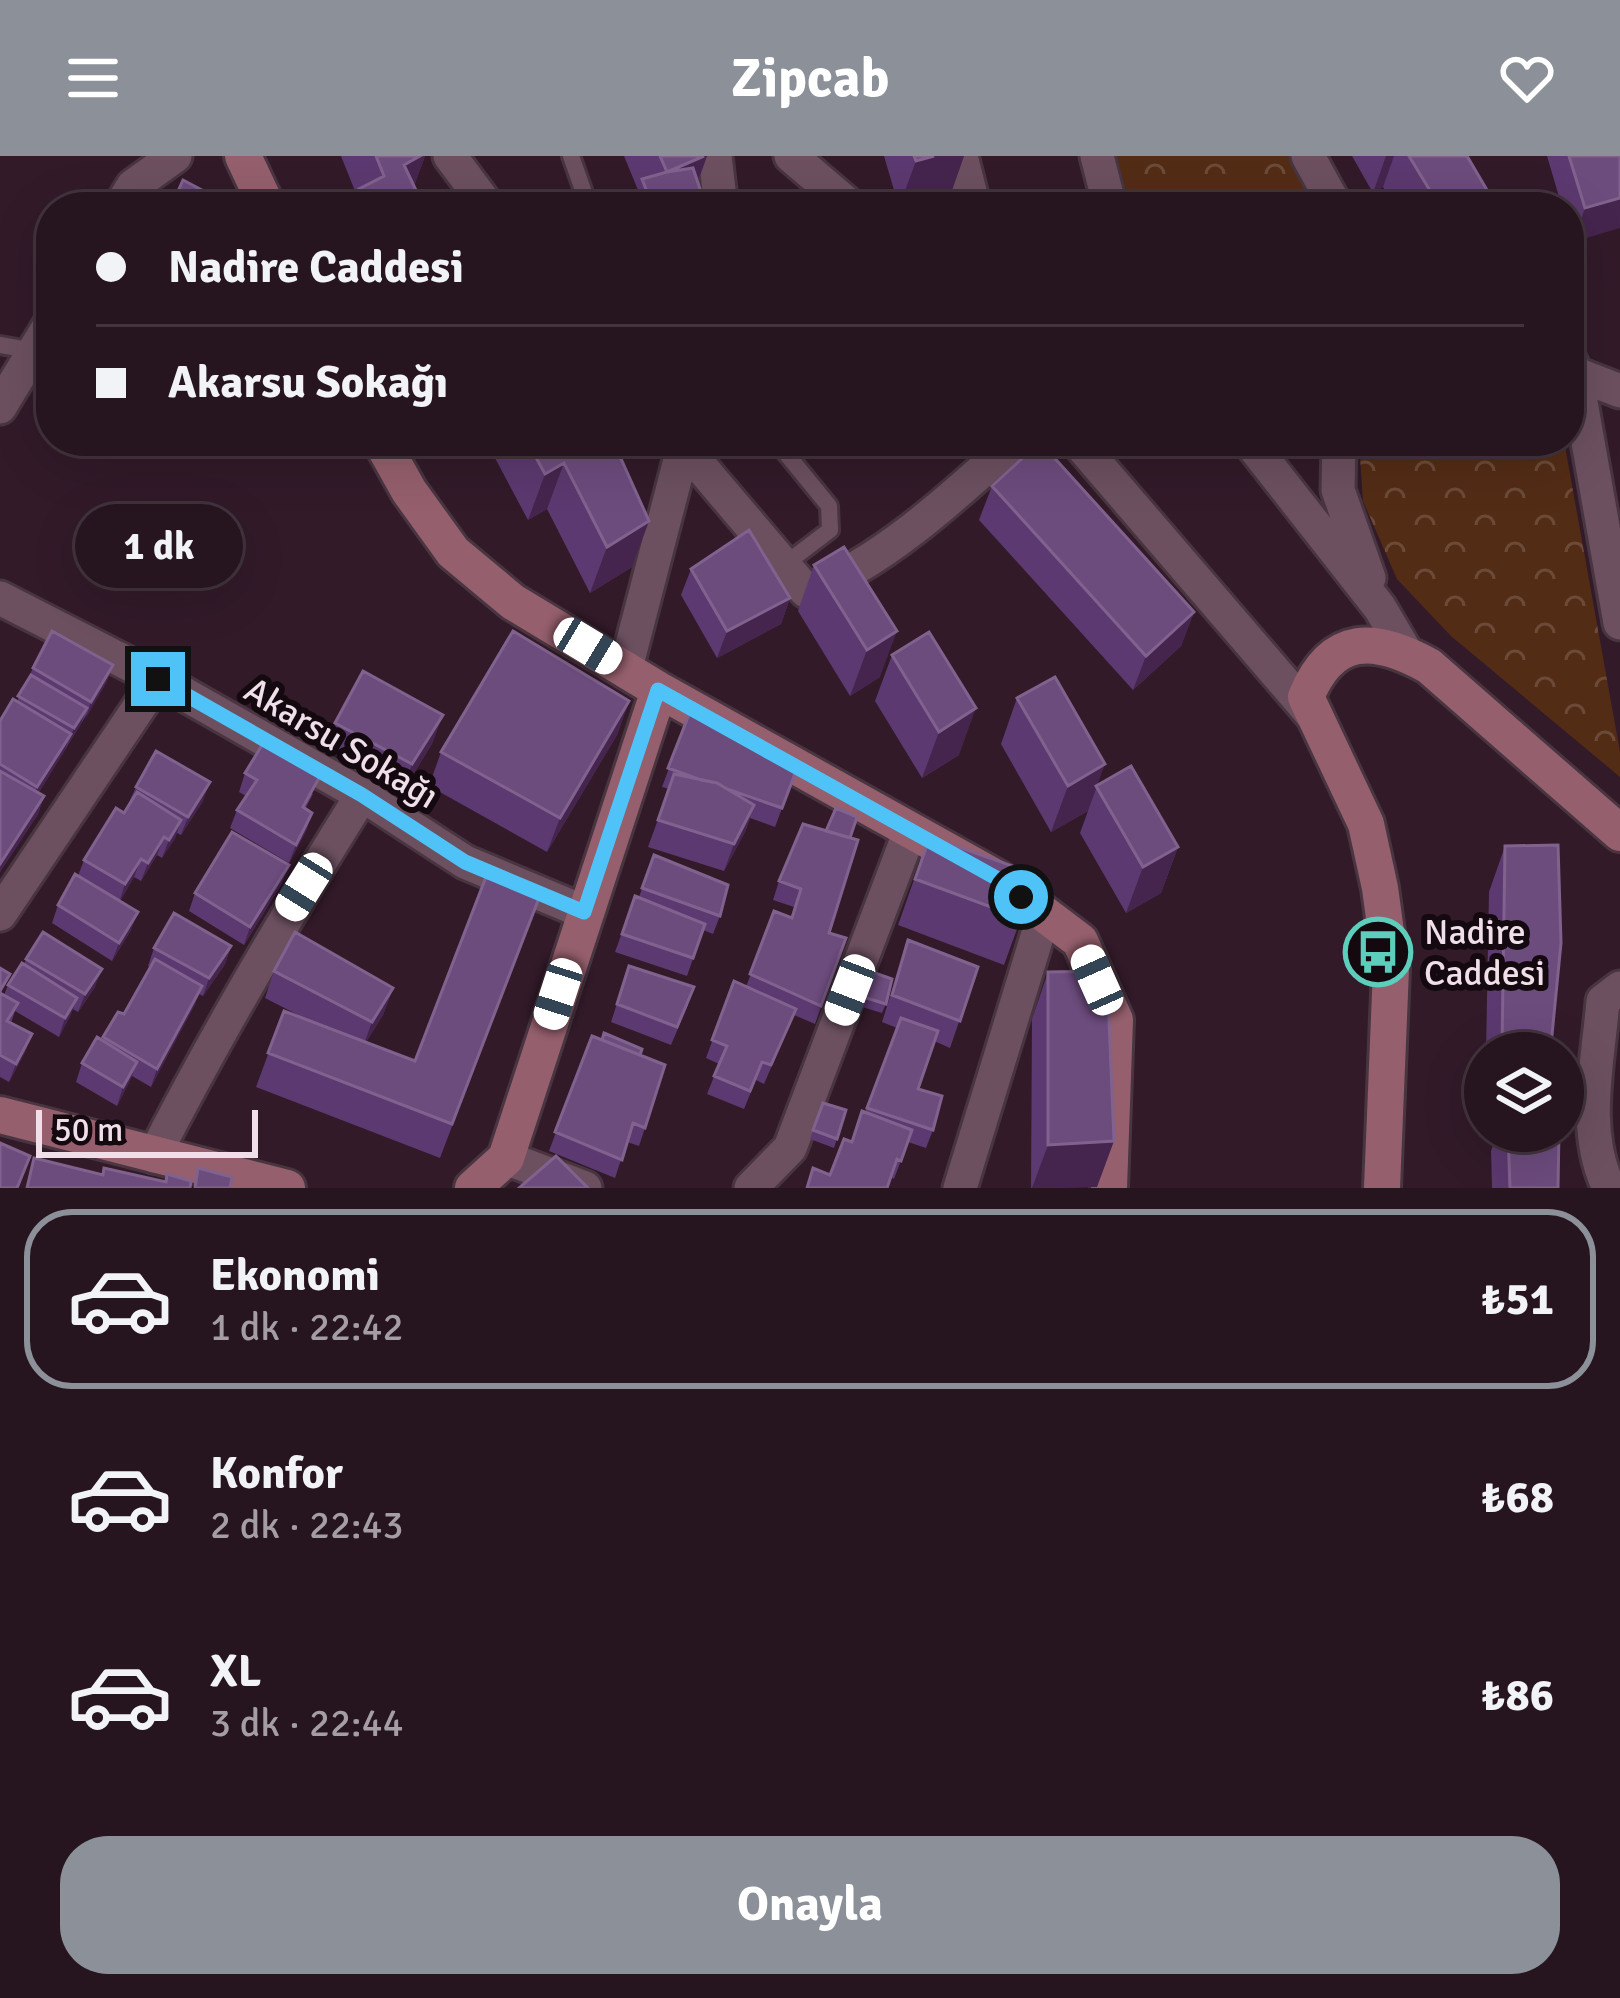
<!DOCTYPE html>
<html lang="tr">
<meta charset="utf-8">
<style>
:root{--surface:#26141f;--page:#2e1d28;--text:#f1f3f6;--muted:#a49ea4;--line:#42333d;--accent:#8c9099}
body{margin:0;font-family:Signika,sans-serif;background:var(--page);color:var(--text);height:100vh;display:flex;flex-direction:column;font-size:45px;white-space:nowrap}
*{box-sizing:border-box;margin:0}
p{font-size:39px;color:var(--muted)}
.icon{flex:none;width:66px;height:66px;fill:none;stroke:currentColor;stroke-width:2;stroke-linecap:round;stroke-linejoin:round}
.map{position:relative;height:1032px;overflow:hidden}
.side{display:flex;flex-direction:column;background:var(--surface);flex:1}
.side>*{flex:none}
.top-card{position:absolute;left:36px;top:36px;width:1548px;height:264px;border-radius:48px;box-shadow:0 12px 48px #0002,0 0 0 3px var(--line);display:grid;align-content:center;height:264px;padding:0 60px;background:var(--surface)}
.tools{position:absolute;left:1464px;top:876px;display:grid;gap:24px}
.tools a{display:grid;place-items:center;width:120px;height:120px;border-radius:50%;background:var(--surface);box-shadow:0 12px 48px #0002,0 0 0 3px var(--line);font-size:60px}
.scale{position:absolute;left:36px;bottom:30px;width:222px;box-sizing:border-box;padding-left:12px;border:6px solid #f0dfe8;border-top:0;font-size:33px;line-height:42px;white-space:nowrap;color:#f0dfe8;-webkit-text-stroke:9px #13090f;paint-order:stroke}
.end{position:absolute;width:54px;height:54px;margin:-27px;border:15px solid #4fc3f7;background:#111;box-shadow:0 0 0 6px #111}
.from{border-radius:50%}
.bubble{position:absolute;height:84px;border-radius:42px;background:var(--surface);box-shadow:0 12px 48px #0002,0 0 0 3px var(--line);font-size:39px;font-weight:700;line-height:84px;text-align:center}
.car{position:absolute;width:36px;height:72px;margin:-36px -18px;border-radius:15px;box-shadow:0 0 9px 3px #0007;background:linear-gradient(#fff 24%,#345 0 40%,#fff 0 76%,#345 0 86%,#fff 0)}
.top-card b{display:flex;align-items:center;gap:42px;height:114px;font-size:45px}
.top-card b+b{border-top:3px solid var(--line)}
.top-card i{width:30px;height:30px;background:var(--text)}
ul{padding:21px 0 0;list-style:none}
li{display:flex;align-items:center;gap:36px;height:180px;margin:0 24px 18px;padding:0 36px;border:6px solid transparent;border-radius:48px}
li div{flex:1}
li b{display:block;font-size:45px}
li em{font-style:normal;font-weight:700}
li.on{border-color:var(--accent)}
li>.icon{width:108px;height:108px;stroke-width:1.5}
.cta{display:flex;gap:24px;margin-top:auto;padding:24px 60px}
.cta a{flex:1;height:138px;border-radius:48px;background:var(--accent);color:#fff;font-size:48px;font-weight:700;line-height:138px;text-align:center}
header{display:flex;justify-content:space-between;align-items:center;height:156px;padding:0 60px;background:var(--accent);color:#fff;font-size:54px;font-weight:700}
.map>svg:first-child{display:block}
.park{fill:url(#park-crowns)}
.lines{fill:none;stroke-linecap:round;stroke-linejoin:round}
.lane-casing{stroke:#483540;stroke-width:22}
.street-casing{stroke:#483540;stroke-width:39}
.secondary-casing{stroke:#483540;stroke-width:42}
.lane{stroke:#6c5060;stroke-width:16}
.street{stroke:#6c5060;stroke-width:33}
.secondary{stroke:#955f6d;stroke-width:36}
.wall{fill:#5c3970}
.shaded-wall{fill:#45254e}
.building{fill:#6c4b7d;stroke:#81628e;stroke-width:3}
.route{stroke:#4fc3f7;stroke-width:15}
.labels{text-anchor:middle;stroke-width:12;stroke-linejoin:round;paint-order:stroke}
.street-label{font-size:36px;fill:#f0dfe8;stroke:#13090f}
.poi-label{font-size:36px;fill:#f0dfe8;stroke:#13090f;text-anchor:start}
</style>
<header><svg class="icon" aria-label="menu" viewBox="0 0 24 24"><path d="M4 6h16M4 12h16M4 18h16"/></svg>Zipcab<svg class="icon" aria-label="heart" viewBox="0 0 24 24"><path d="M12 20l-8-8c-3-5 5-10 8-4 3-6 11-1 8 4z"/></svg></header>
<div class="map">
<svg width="1620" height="1032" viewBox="0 0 1620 1032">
<defs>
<pattern id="park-crowns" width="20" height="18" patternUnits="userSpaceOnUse" patternTransform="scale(3)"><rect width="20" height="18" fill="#532c16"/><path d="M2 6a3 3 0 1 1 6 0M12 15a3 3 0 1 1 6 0" fill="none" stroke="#6c4a38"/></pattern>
</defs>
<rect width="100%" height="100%" fill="#321a29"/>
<!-- park -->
<path class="park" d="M1117,0H1292L1319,51H1129Z
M1359,285H1564L1620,596V621L1451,480L1397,423L1363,345Z"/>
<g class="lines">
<defs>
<path id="lane" d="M571,0L589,51
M0,189L34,195
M776,285L829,350L830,374L784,409"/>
<path id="street" d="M450,0L488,51
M715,0L721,51
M791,0L851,51
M961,0L974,51
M1097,0L1110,51
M1308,0L1336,51
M120,51L133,30L175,0
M1569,203L1576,218L1620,467
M1569,215L1620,235
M0,251L51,167
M679,285L806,435C877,412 959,336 1015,285
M1077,285L1314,561
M1249,285L1380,452L1407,498
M1339,285L1338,334L1369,422
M0,442L158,523L362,639L465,706L584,756
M626,512L685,285
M0,758L158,523
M154,1000C217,876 288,757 362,639
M506,1002L585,1032
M751,1032L790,992L910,675
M960,1032L1044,758
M1609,1032C1581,975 1598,907 1603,845L1620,832"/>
<path id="secondary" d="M243,0L267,51
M381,285L409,335L453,396L513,446L659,534L998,723L1080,785L1115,864L1109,1032
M0,959L287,1032
M473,1032L506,1002L659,534
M1382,1032L1391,813L1380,732L1366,668L1306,541C1332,477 1375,480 1429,510L1620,677"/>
</defs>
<!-- lane casing -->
<use href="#lane" class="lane-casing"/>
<!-- street casing -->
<use href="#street" class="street-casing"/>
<!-- secondary casing -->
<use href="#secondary" class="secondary-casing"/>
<!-- lane -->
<use href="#lane" class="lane"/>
<!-- street -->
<use href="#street" class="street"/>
<!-- secondary -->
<use href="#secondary" class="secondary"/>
</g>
<!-- wall -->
<path class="wall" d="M341,0H425L414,30L424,51H353L357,40Z
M624,0H707L698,26L706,51H632L638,34Z
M884,0H964L951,37L899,51Z
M1352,0H1467L1497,51H1395L1383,31L1373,37Z
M1547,0H1620L1573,86L1569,74V51H1562Z
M486,285H579L584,295L649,365L632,411L590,437L547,353L528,364Z
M992,330L1194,456L1181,490L1133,534L979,364Z
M844,391L880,521L850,540L798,455L814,409Z
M691,413L790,442L781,468L717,502L681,439Z
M892,499L959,599L922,622L875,545Z
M113,509L106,527L39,636L44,640L38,658L0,716V565L17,545L33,512Z
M1017,542L1097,630L1178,691L1161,737L1126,757L1080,677L1088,655L1051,676L1001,588Z
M629,545L617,579L547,696L429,630L441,596Z
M690,556L799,607L775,671L750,662L745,676L724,715L648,691L669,633L662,631Z
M335,567L433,586L403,635L326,594Z
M245,617L313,638L305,653L312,657L306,675L289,707L230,672L237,654L246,640L239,636Z
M136,631L203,645L181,679L177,677L162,702L157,699L141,725L134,721L120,745L131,774L112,805L52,767L58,749L78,720L84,704L124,657Z
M929,681L1021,762L1004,809L898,769Z
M850,682L829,777L846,782L815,868L794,859L764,928L756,924L744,953L707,938L719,908L706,902L734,825L746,831L774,755L791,761L794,751L773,744L779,725Z
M1505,690L1551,889L1548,897H1486L1489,736Z
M654,699L720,760L713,778L703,774L687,820L615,796L635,740L639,741Z
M282,727L244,789L189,755L195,737Z
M539,742L440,1002L256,931L284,855L302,861L265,842L274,815L393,832L383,859L366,886L415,905Z
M908,784L978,811L950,892L934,885L918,933L933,974L926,992L908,986L894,1023L891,1021L830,1019L851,986L862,955L865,956L897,872L882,866Z
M231,790L225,808L203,840L199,838L151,931L132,920L117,950L76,926L82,907L124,858L150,811L148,810L154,792Z
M26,803L95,831L78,856L73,853L59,881L15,855L11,867L32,878L25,896L9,926L0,921V812L2,838L4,839L8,829L24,808Z
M629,810L688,849L671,889L611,866Z
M872,816L886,848L882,857L859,850Z
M1048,816L1097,1031L1031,1032L1032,863Z
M592,880L640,899L645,972L639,990L627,986L615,1022L549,995Z
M823,947L846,954L834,992L810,983Z
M1498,975H1559L1558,1032H1492L1491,995Z"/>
<!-- shaded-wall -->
<path class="shaded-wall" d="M420,0H425L410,42L404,9Z
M704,0H707L691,44L667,16Z
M934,0H964L951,37L899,51L916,5Z
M1386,0H1394L1383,31L1373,37Z
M1620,42V72L1573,86L1585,52Z
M463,285H477L460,295Z
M564,307L547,353L528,364L545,318Z
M649,365L632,411L590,437L607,391Z
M790,442L781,468L717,502L727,475Z
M1194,456L1181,490L1133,534L1146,500Z
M897,475L880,521L850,540L867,494Z
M113,509L106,527L85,564L91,546Z
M629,545L617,579L547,696L560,662Z
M87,552L80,570L67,590L74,572Z
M976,552L959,599L922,622L939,576Z
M443,559L433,586L403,635L412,608Z
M71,578L64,596L31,649L37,631Z
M1105,608L1088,655L1051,676L1068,630Z
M210,626L203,645L181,679L188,661Z
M44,640L38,658L0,716V708Z
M754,649L745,676L724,715L734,688Z
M312,657L306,675L289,707L296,689Z
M181,664L175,683L162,702L169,684Z
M164,681L157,699L141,725L148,707Z
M1178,691L1161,737L1126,757L1143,711Z
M141,703L134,721L119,747L125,728Z
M289,709L282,727L244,789L250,771Z
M138,756L131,774L112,805L119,787Z
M231,790L225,808L203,840L209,822Z
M102,813L95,831L78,856L85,838Z
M202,830L195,849L151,931L157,913Z
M393,832L383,859L362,893L372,866Z
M77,842L70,861L59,881L65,862Z
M32,878L25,896L9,926L16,908Z
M1551,889L1548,897H1501L1502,892Z
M137,906L130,925L117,950L123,931Z
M1114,985L1097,1031L1032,1032L1048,989Z"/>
<!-- building -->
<path class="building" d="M376,0H420L404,9L424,51H368L359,33L384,20Z
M660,0H704L667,16L693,12L706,51H653L642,23L667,16Z
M914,0H934L916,5Z
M1409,0H1467L1497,51H1440Z
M1569,0H1620V42L1585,52Z
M183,24L234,51H171Z
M527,285H579L584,295L607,285H613L649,365L607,391L564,307L545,318Z
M1040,286L1194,456L1146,500L992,330Z
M749,374L790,442L727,475L691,413Z
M844,391L897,475L867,494L814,409Z
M52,475L113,509L91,546L33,512Z
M513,475L629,545L560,662L441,596Z
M929,476L976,552L939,576L892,499Z
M363,515L443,559L412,608L335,567Z
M31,519L87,552L74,572L18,540Z
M1055,521L1105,608L1068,630L1017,542Z
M13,543L71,578L37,631L0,608V565Z
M690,556L799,607L782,652L727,633L717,627L701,624L668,612Z
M264,586L320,620L303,651L312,657L296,689L237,654L257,624L245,617Z
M156,595L210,626L188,661L136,631Z
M1131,610L1178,691L1143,711L1096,630Z
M0,615L44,640L0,708Z
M674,618L717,627L754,649L734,688L658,664Z
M137,636L181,664L169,684L164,681L148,707L141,703L125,728L84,704L116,652L124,657Z
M836,652L857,661L850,682L826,675Z
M803,668L858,684L829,777L846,782L821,850L750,818L774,755L792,762L801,733L779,725Z
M232,676L289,709L250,771L195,737Z
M930,681L1035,718L1021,762L915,723Z
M1558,689L1561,787L1551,889L1502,892L1505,690Z
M654,699L728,729L720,760L642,732Z
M75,718L138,756L119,787L58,749Z
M486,721L539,742L452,968L268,897L284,855L415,905Z
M635,740L705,768L693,802L622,778Z
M174,757L231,790L209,822L154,792Z
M43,776L102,813L85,838L26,803Z
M295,776L393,832L372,866L274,815Z
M908,784L978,811L960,865L892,839Z
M155,803L202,830L157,913L103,881L118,856L124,858Z
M22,807L77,842L65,862L8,829Z
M629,810L694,831L677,871L617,848Z
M0,812L10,818L0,835Z
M1107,815L1114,985L1048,989V816Z
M872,816L892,823L886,848L863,841Z
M734,825L796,853L771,909L762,906L750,935L714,920L727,890L712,884Z
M0,837L18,847L7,865L32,878L16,908L0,899Z
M901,862L938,875L918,933L942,940L933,974L867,952Z
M604,877L642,893L640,899L602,884Z
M592,880L665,909L645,972L633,967L622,1004L555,976Z
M97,881L137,906L123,931L82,907Z
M823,947L846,954L837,983L813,974Z
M862,955L912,974L901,1005L897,1003L887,1032H807L813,1012L830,1019L844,983L852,986Z
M1508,975H1559L1558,1032H1510Z
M0,987L30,1000L17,1032H0Z
M556,1000L588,1032H519Z
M34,1002L103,1019L104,1012L166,1026L167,1018L191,1025L190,1032H27Z
M198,1012L232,1021L230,1032H195Z"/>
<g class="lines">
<!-- route -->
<path class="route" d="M158,523L362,639L465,706L584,756L658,534L998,723L1021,741"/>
</g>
<!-- icons -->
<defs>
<symbol id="bus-ring" viewBox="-11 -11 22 22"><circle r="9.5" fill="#13090f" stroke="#5ccebb" stroke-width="1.5"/><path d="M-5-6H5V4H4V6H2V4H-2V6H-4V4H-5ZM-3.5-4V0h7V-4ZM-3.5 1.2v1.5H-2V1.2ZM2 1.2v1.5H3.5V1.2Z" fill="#5ccebb"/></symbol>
</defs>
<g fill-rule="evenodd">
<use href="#bus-ring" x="1340" y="758" width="76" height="76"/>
</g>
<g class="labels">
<!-- street labels -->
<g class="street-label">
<text transform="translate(342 586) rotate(31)" y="13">Akarsu Sokağı</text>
</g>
<!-- poi labels -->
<g class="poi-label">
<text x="1424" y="788">Nadire<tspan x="1424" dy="41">Caddesi</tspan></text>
</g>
</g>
</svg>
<div class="tools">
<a><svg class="icon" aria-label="layers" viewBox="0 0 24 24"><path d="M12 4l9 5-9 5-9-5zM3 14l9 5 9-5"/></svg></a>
</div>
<div class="scale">50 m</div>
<i class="end from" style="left:1021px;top:741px"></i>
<i class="end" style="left:158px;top:523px"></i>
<div class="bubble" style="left:75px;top:348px;width:168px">1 dk</div>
<i class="car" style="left:588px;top:490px;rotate:121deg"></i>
<i class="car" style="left:304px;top:731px;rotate:212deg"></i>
<i class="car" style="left:1097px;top:824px;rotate:336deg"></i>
<i class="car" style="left:850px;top:834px;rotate:201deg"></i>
<i class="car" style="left:558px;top:838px;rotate:198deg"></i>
<div class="top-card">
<b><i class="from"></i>Nadire Caddesi</b>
<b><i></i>Akarsu Sokağı</b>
</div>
</div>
<section class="side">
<ul>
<li class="on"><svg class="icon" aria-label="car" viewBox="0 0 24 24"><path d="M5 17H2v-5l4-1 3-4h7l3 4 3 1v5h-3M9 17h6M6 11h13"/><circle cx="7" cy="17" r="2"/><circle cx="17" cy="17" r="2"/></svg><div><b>Ekonomi</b><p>1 dk · 22:42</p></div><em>₺51</em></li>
<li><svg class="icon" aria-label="car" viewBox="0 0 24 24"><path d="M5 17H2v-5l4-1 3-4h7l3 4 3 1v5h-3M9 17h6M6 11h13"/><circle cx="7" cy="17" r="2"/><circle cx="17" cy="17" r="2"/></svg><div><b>Konfor</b><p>2 dk · 22:43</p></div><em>₺68</em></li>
<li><svg class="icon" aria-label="car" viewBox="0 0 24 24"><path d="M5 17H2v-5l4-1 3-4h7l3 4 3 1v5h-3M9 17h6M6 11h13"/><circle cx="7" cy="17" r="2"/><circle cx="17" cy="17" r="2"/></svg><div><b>XL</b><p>3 dk · 22:44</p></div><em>₺86</em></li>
</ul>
<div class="cta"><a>Onayla</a></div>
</section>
